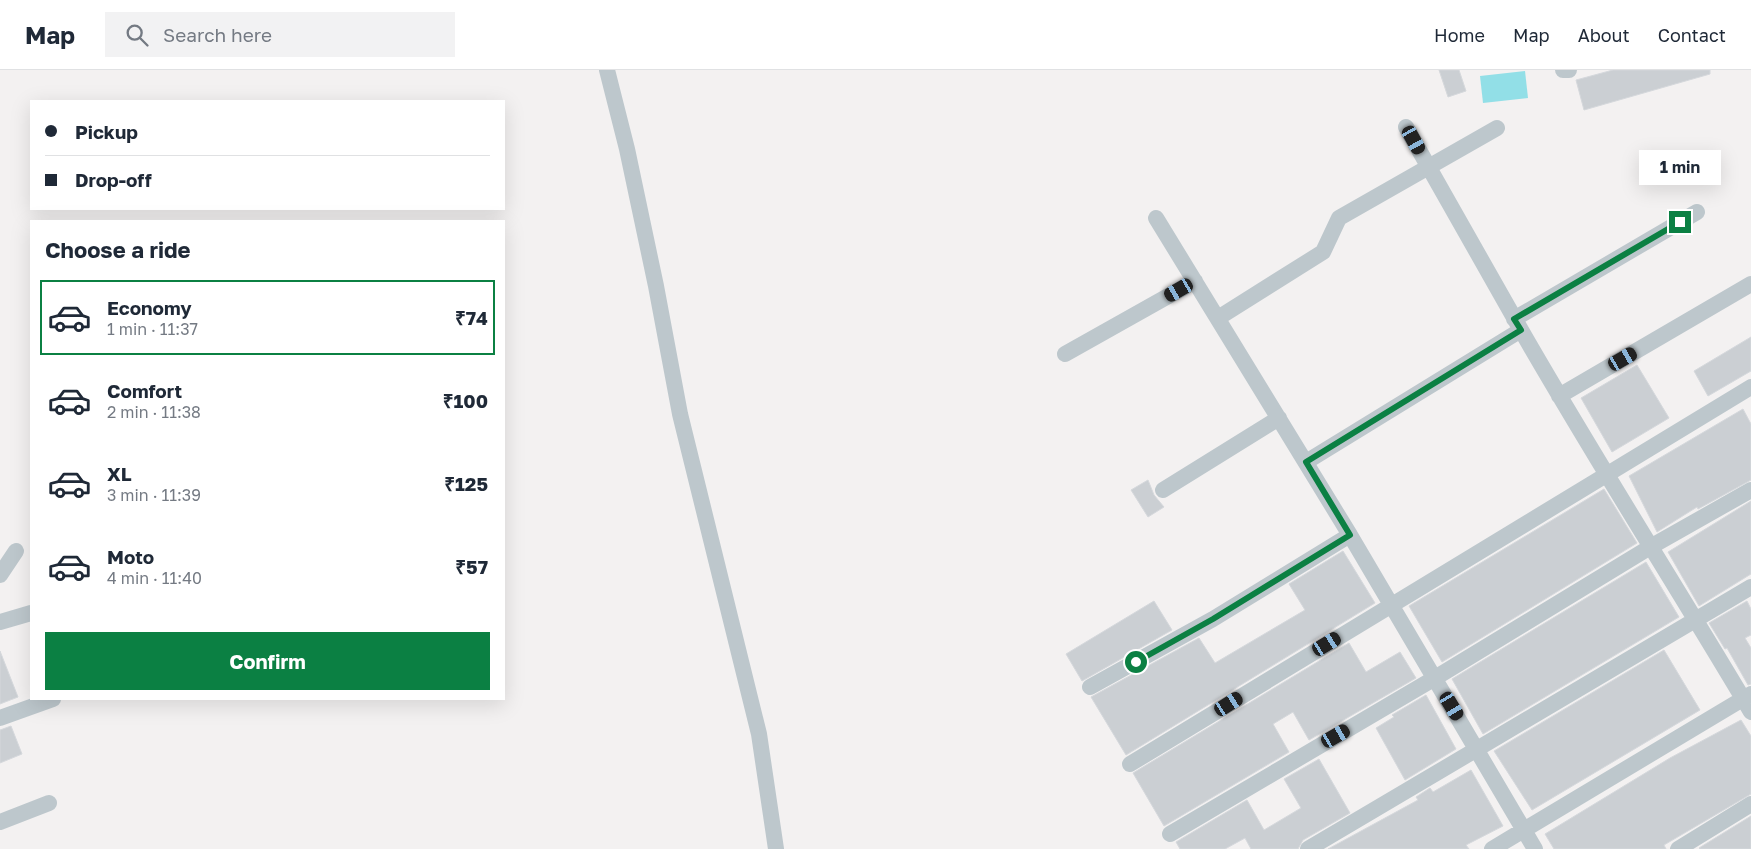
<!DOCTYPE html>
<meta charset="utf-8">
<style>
:root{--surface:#fff;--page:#f2f2f3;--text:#1f2937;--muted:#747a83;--line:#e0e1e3;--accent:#0b8043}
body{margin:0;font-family:"Golos Text",sans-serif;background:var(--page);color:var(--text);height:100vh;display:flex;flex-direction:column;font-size:19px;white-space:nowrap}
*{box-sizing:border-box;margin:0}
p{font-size:16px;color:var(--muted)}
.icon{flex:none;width:28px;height:28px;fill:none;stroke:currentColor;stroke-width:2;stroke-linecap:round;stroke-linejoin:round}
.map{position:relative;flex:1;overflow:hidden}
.details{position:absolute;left:30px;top:150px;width:475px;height:480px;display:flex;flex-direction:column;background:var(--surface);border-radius:0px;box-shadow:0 5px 20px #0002}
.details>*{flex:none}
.banner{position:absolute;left:30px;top:30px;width:475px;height:110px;border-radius:0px;box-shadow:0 5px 20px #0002;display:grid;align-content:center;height:110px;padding:0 15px;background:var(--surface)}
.end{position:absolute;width:22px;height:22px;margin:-11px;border:6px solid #0b8043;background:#fff;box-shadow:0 0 0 2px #fff}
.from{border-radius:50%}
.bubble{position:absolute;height:35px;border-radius:0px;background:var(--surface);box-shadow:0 5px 20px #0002;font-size:16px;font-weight:700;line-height:35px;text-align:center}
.car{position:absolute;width:15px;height:30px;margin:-15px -8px;border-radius:6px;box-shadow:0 0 4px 1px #0007;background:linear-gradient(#222 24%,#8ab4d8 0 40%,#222 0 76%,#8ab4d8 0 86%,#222 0)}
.banner b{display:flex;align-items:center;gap:18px;height:48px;font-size:19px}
.banner b+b{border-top:1px solid var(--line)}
.banner i{width:12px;height:12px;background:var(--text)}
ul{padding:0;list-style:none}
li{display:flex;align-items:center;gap:15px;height:75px;margin:0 10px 8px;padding:0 5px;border:2px solid transparent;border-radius:0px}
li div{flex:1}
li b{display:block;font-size:19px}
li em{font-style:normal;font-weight:700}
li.on{border-color:var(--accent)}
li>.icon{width:45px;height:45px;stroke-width:1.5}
h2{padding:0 15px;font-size:22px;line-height:60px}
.cta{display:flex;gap:10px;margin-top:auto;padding:10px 15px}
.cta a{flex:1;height:58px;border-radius:0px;background:var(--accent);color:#fff;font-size:20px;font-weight:700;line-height:58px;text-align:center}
header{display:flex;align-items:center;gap:30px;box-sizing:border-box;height:70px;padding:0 25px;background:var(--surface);border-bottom:1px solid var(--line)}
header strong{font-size:24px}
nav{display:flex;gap:28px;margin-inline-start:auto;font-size:18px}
.search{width:350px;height:45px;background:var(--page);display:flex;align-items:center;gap:12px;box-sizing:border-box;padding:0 18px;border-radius:0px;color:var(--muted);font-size:19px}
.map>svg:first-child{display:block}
.water{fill:#92dfe7}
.building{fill:#cbcfd3;stroke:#d5d8dc}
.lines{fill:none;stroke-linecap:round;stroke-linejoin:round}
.minor{stroke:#bdc7cc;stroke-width:16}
.route{stroke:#0b8043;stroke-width:6}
</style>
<header>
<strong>Map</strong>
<div class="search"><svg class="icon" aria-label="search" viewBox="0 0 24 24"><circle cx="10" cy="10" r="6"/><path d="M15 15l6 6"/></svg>Search here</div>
<nav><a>Home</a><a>Map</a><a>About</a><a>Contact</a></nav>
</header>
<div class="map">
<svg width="1751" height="779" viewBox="0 0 1751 779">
<rect width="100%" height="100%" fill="#f3f1f1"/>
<!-- water -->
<path class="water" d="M1525,1L1528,28L1483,33L1480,6Z"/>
<!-- building -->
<path class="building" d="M1439,0H1459L1466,21L1448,27Z
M1613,0H1710V4L1584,40L1576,10Z
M1751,267V301L1708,326L1694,301Z
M1637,295L1669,348L1612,382L1581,328Z
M1743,339L1751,354V410L1698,439L1697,437L1657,462L1629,406Z
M1148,410L1154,425L1164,437L1148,447L1131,420Z
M1604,419L1637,473L1442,592L1409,536Z
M1751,431V504L1699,536L1668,482Z
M1343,481L1375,533L1126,685L1091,627L1199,568L1215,593L1305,540L1289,514Z
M1646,492L1679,547L1483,664L1452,609Z
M1154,531L1172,560L1082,611L1066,584Z
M1747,531L1751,539V565L1745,568L1751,578V614L1748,615L1727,578L1725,579L1709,553Z
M1349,573L1366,602L1400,582L1416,608L1309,670L1293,642L1273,654L1289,682L1164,756L1133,703Z
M1664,580L1700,640L1532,740L1494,681Z
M0,581L18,627L0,634Z
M1426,625L1456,679L1405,710L1376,658L1394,647L1392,645Z
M1741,650L1751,666V724L1664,775L1666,779H1554L1545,764L1670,688Z
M11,656L22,684L0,693V660Z
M1319,689L1350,743L1303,770L1298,779H1251L1245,768L1225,779H1180L1176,772L1247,730L1264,760L1301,738L1284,709Z
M1471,700L1503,756L1466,775L1469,779H1328L1418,730L1416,727L1430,718L1433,722Z
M1751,746V779H1700L1699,778Z"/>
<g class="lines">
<!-- minor -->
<path class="minor" d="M607,0L627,79L656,216L680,344L759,664L776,779
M1563,0H1569
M1406,57L1521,260
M1156,148L1350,465
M1218,248L1323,182L1339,148L1497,58
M1514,249L1697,142
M1065,284L1195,211
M1559,326L1751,214
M1306,392L1521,260C1595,389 1675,514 1751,642
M1163,420L1279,348
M0,505L16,481
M0,552L31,543
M1090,617L1213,549L1350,465L1535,779
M0,648L53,629
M1130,694L1751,317
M0,752L49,733
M1170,764L1435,608L1652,476L1751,420
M1308,779L1751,517
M1492,779L1751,624
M1678,779L1751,734"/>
</g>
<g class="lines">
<!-- route -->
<path class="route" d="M1136,592L1213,549L1350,465L1306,392L1521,260L1514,249L1680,152"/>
</g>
</svg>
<i class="end from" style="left:1136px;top:592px"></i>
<i class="end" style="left:1680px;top:152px"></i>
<div class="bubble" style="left:1639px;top:80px;width:82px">1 min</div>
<i class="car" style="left:1414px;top:70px;rotate:151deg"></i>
<i class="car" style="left:1179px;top:220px;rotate:240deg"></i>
<i class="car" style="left:1623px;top:289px;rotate:60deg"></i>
<i class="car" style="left:1327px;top:574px;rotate:59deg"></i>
<i class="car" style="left:1229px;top:634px;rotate:58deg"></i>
<i class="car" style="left:1452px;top:636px;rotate:149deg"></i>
<i class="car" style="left:1336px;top:666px;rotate:60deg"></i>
<div class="banner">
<b><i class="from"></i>Pickup</b>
<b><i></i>Drop-off</b>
</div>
<section class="details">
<h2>Choose a ride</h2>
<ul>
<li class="on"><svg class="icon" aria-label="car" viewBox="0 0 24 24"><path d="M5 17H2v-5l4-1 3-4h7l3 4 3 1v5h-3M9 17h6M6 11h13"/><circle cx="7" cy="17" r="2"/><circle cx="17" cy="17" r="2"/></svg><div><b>Economy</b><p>1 min · 11:37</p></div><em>₹74</em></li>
<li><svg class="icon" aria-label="car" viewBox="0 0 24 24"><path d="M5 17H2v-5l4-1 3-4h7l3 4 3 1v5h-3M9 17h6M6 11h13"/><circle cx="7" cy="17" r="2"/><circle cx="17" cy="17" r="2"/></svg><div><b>Comfort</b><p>2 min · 11:38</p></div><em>₹100</em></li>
<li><svg class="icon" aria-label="car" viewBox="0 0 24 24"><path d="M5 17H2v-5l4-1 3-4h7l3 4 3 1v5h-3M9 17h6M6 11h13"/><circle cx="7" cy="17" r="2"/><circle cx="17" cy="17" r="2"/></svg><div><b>XL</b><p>3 min · 11:39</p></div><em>₹125</em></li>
<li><svg class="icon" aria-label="car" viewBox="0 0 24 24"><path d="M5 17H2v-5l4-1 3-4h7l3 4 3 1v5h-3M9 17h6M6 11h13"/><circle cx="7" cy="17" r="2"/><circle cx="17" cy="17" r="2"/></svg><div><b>Moto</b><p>4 min · 11:40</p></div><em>₹57</em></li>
</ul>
<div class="cta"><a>Confirm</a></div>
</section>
</div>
